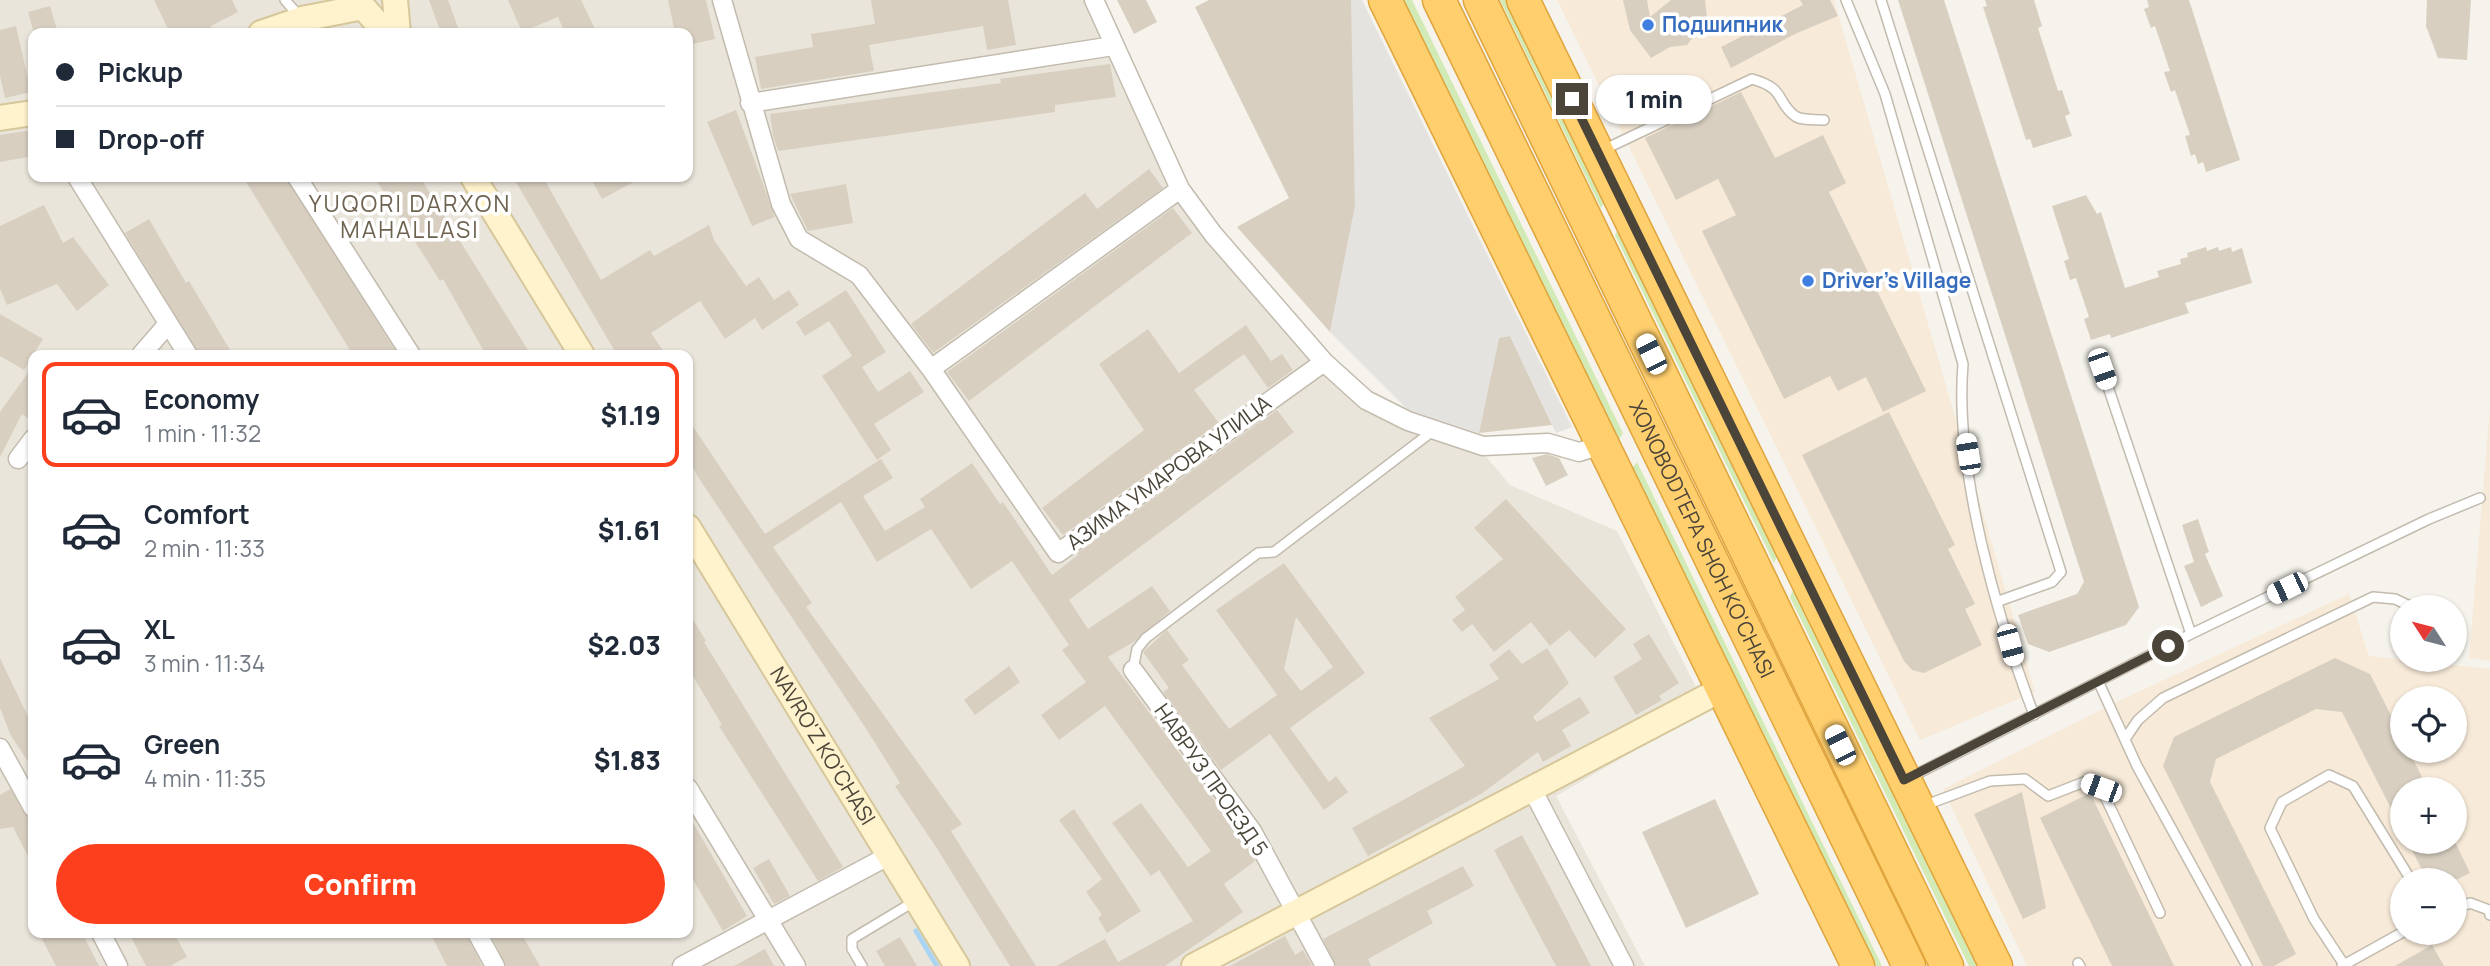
<!DOCTYPE html>
<meta charset="utf-8">
<style>
:root{--surface:#fff;--page:#f2f2f3;--text:#1f2937;--muted:#747a83;--line:#e0e1e3;--accent:#fc3f1d}
body{margin:0;font-family:Manrope,sans-serif;background:var(--page);color:var(--text);height:100vh;display:flex;flex-direction:column;font-size:26px;white-space:nowrap}
*{box-sizing:border-box;margin:0}
p{font-size:23px;color:var(--muted)}
.icon{flex:none;width:38px;height:38px;fill:none;stroke:currentColor;stroke-width:2;stroke-linecap:round;stroke-linejoin:round}
.map{position:relative;flex:1;overflow:hidden}
.details{position:absolute;left:28px;top:350px;width:665px;height:588px;display:flex;flex-direction:column;background:var(--surface);border-radius:14px;box-shadow:0 2px 5px #0004}
.details>*{flex:none}
.guide{position:absolute;left:28px;top:28px;width:665px;height:154px;border-radius:14px;box-shadow:0 2px 5px #0004;display:grid;align-content:center;height:154px;padding:0 28px;background:var(--surface)}
.needle{width:46px;rotate:306deg}
.buttons{position:absolute;left:2390px;top:595px;display:grid;gap:14px}
.buttons a{display:grid;place-items:center;width:77px;height:77px;border-radius:50%;background:var(--surface);box-shadow:0 2px 5px #0004;font-size:35px}
.end{position:absolute;width:32px;height:32px;margin:-16px;border:9px solid #4b4439;background:#fff;box-shadow:0 0 0 4px #fff}
.from{border-radius:50%}
.bubble{position:absolute;height:49px;border-radius:24px;background:var(--surface);box-shadow:0 2px 5px #0004;font-size:23px;font-weight:800;line-height:49px;text-align:center}
.car{position:absolute;width:21px;height:42px;margin:-21px -10px;border-radius:9px;box-shadow:0 0 5px 2px #0007;background:linear-gradient(#fff 24%,#345 0 40%,#fff 0 76%,#345 0 86%,#fff 0)}
.guide b{display:flex;align-items:center;gap:24px;height:66px;font-size:26px}
.guide b+b{border-top:2px solid var(--line)}
.guide i{width:18px;height:18px;background:var(--text)}
ul{padding:12px 0 0;list-style:none}
li{display:flex;align-items:center;gap:21px;height:105px;margin:0 14px 10px;padding:0 14px;border:4px solid transparent;border-radius:14px}
li div{flex:1}
li b{display:block;font-size:26px}
li em{font-style:normal;font-weight:800}
li.current{border-color:var(--accent)}
li>.icon{width:63px;height:63px;stroke-width:1.5}
.cta{display:flex;gap:14px;margin-top:auto;padding:14px 28px}
.cta a{flex:1;height:80px;border-radius:42px;background:var(--accent);color:#fff;font-size:28px;font-weight:800;line-height:80px;text-align:center}
.map>svg:first-child{display:block}
.residential{fill:#eae5da;fill-rule:evenodd}
.commercial{fill:#f7ead8;fill-rule:evenodd}
.green{fill:#d2eab5}
.parking{fill:#e5e3e0}
.lines{fill:none;stroke-linecap:round;stroke-linejoin:round}
.stream{stroke:#a9d4f2;stroke-width:5}
.building{fill:#d8cfc1;fill-rule:evenodd}
.lane-casing{stroke:#c2bbae;stroke-width:12}
.street-casing{stroke:#c2bbae;stroke-width:21}
.secondary-casing{stroke:#d6c79b;stroke-width:28}
.highway-casing{stroke:#e0a43c;stroke-width:35}
.lane{stroke:#fff;stroke-width:9}
.street{stroke:#fff;stroke-width:18}
.secondary{stroke:#fff3cd;stroke-width:24}
.highway{stroke:#ffcf6e;stroke-width:32}
.route{stroke:#4b4439;stroke-width:9}
.shop-dot{fill:#3f7fe0;stroke:#fff;stroke-width:2.5}
.labels{text-anchor:middle;stroke-width:7;stroke-linejoin:round;paint-order:stroke}
.shop-label{font-size:21px;font-weight:bold;fill:#366cbe;stroke:#fff;text-anchor:start}
.street-label{font-size:21px;fill:#4b4439;stroke:#fff}
.neighbourhood-label{font-size:23px;letter-spacing:2px;fill:#6e6250;stroke:#fff}
</style>
<div class="map">
<svg width="2490" height="966" viewBox="0 0 2490 966">
<rect width="100%" height="100%" fill="#f6f3ec"/>
<!-- residential -->
<path class="residential" d="M0,0H1092L1179,199L1385,417L1482,452L1510,485L1617,531L1707,709L1556,796L1645,966H0ZM33,33H688V177H33ZM33,355H688V933H33Z"/>
<!-- commercial -->
<path class="commercial" d="M1557,0H1834L2035,692L1920,740Z
M2490,407V661L2469,658Z
M2349,594L2369,656L2490,669V966H2027L1943,789L2123,699ZM2403,698H2455V751H2403ZM2403,789H2455V842H2403ZM2403,880H2455V933H2403Z"/>
<!-- green -->
<path class="green" d="M1398,0H1412L1623,433L1615,447Z
M1500,0H1513L1608,195L1601,208Z
M1622,221L1780,550L1774,563L1615,235Z
M1637,462L1882,966H1867L1628,473Z
M1796,583L1992,966H1969L1790,597Z"/>
<!-- parking -->
<path class="parking" d="M1350,0H1362L1572,427L1556,433L1510,336L1499,339L1479,433L1408,410L1330,332L1355,206Z"/>
<g class="lines">
<!-- stream -->
<path class="stream" d="M916,931L937,966"/>
</g>
<!-- building -->
<path class="building" d="M154,0H232L238,12L211,26L213,33H170Z
M429,0H448L460,33H441Z
M508,0H581L597,33H565L558,17L522,32Z
M668,0H706L715,39L688,45V33H675Z
M871,0H1008L1016,45L987,50L983,26L869,45L874,71L761,89L755,57L813,47L811,34L875,24Z
M1117,0H1146L1157,22L1134,34Z
M1209,0H1351L1355,206L1330,332L1237,227L1289,198L1195,7Z
M1623,0H1647L1650,17L1671,0H1705L1707,19L1687,45L1670,47L1651,58L1630,30Z
M1800,0H1830L1838,16L1797,33L1731,68L1721,47L1803,5Z
M1898,0H1944L2139,607L2126,625L2049,652L2028,644L2018,615L2077,594L2084,582Z
M1985,0H2034L2042,26L2038,28L2058,91L2062,90L2070,114L2065,116L2072,136L2033,148L2030,139L2026,140L1983,7L1987,6Z
M2147,0H2189L2240,160L2206,172L2203,162L2198,164L2195,154L2191,156L2185,136L2190,135L2175,90L2171,92L2164,72L2170,71L2155,26L2151,28L2144,9L2149,7Z
M2427,0H2471L2467,60L2438,58L2426,26Z
M50,6L58,33H34L28,12Z
M16,26L31,92L5,98L0,76V30Z
M1110,64L1116,97L1055,105V112L778,151L773,135L770,114L1001,83L1000,79Z
M1741,92L1775,158L1823,135L1846,183L1829,192L1926,391L1883,412L1866,377L1838,391L1830,376L1784,399L1702,231L1736,215L1718,179L1676,200L1645,138Z
M736,110L775,217L752,226L707,122Z
M31,130L33,156L0,162V135Z
M1149,169L1163,188L933,353L911,324L1085,193L1097,209Z
M243,177H286L398,355H353Z
M374,177H420L531,355H486L443,279L440,281Z
M513,177H543L601,280L650,250L654,256L709,225L714,240L746,286L759,277L774,300L789,290L799,305L762,330L755,318L725,339L700,301L651,333L666,355H617Z
M590,177H643L602,199Z
M846,184L853,223L808,231L790,194Z
M2086,195L2097,214L2101,212L2125,288L2159,277L2157,271L2181,264L2180,259L2188,257L2187,253L2206,247L2207,251L2218,247L2219,251L2231,247L2232,252L2242,248L2252,283L2185,303L2189,313L2111,338L2110,334L2091,340L2084,319L2089,317L2076,278L2070,280L2064,261L2069,259L2052,206Z
M44,205L63,243L73,237L109,285L77,311L57,284L7,305L0,289V226Z
M1173,208L1192,233L969,401L947,372Z
M149,219L186,283L189,281L233,355H199L125,233Z
M846,290L886,352L862,367L878,392L910,371L924,392L874,424L891,450L877,460L822,376L852,356L829,321L805,336L796,322Z
M0,314L43,339L24,370L0,356Z
M1246,325L1271,361L1282,354L1293,370L1268,388L1244,354L1194,390L1219,423L1063,535L1042,508L1144,430L1099,364L1148,329L1179,373Z
M1510,336L1552,425L1479,433L1499,338Z
M33,366V422L22,414L0,457V412Z
M1277,410L1294,432L1069,600L1088,629L1152,586L1170,611L1135,641L1108,657L1234,827L1255,861L1224,884L1243,912L1165,966H1056L1105,939L1118,962L1193,921L1159,870L1151,876L1112,823L1141,803L1188,867L1211,851L1105,706L1059,740L1041,715L1086,682L1062,650L1069,645L1012,561L971,589L931,529L877,562L841,502L773,547L812,603L806,607L962,824L951,831L1036,966H1010L936,847L895,786L900,783L865,727L698,477L688,459V419L765,534L881,459L893,478L863,496L885,531L925,507L920,499L972,463L1000,504L1003,502L1052,575L1078,555L1077,553Z
M1889,412L1955,545L1948,549L1975,604L1965,609L1982,645L1924,673L1912,670L1904,661L1802,455Z
M1547,454L1559,458L1568,475L1546,486L1532,458Z
M1506,499L1626,629L1595,658L1569,630L1550,646L1531,622L1494,652L1472,624L1462,632L1452,620L1465,610L1455,597L1503,559L1474,528Z
M2198,519L2209,552L2205,554L2223,596L2201,607L2184,566L2194,562L2182,525Z
M1284,563L1365,673L1290,728L1329,782L1336,776L1348,792L1324,810L1270,734L1221,770L1163,692L1169,688L1143,652L1167,630L1189,660L1182,665L1229,729L1277,695L1216,610ZM1296,617L1333,667L1301,691L1284,669Z
M688,611L706,641L704,642L843,867L818,881L719,726L722,725L688,668Z
M1649,634L1679,683L1659,696L1662,700L1636,715L1613,677L1642,659L1633,644Z
M1547,648L1569,683L1533,717L1537,722L1580,697L1590,713L1562,730L1571,746L1543,762L1538,752L1481,794L1368,856L1352,828L1465,766L1429,718L1499,679L1489,665L1509,649L1522,664Z
M0,658L33,727V769L11,736L0,708Z
M2335,658L2370,674L2403,739V751H2409L2428,789H2403V832L2342,712L2316,709L2216,759L2210,782L2296,954L2274,966H2263L2163,766L2174,737Z
M1009,666L1020,682L975,715L964,700Z
M10,789L33,825V866L13,827L0,829V795Z
M2022,792L2046,908L2023,919L1974,814Z
M2090,793L2174,966H2112L2040,818Z
M1715,799L1759,894L1686,928L1642,832Z
M1074,809L1141,911L1107,933L1098,918L1102,915L1086,892L1102,879L1059,820Z
M688,814L747,916L723,931L688,871Z
M1522,835L1549,885L1591,966H1556L1494,850Z
M2408,842H2455L2470,873L2456,880H2427Z
M769,859L790,896L774,904L753,868Z
M1463,866L1474,886L1427,911L1433,923L1368,959L1371,966H1336L1323,939Z
M39,933H82L99,966H56Z
M129,933H174L187,957L170,966H146Z
M430,933H466L482,966H447Z
M490,933H521L540,966H506Z
M1285,936L1295,955L1303,950L1312,966H1230Z
M900,937L917,966H885L876,951Z
M2432,945L2444,966H2395Z
M765,949L774,966H734Z"/>
<g class="lines">
<defs>
<path id="lane" d="M285,0L300,17
M1846,0L1885,94L1963,364C1954,469 1997,617 2034,715
M1881,0L2061,572L2052,582L1999,601
M1603,150L1752,79C1787,89 1775,101 1795,116C1802,121 1815,119 1824,120
M2102,369L2191,634
M1133,670L1137,649L1146,638L1258,553L1274,552L1434,430
M2099,683L2137,766L2247,966
M2125,739L2138,720L2163,698L2373,597L2395,599L2412,607
M1909,778L2191,634L2429,519L2480,498
M1923,806L1990,781L2025,779L2048,796L2084,782L2101,788L2160,913
M2455,909L2470,903L2489,910L2490,915
M2078,963L2080,966
M2343,963L2314,919L2270,828L2282,802L2329,775L2353,786L2411,880
M862,966L852,949V939L915,901
M2342,966L2403,932"/>
<path id="street" d="M722,0L781,204L799,239L859,275L931,369L1058,553L1324,362
M1094,0L1180,189L1213,234L1324,362L1366,400L1408,421L1483,446L1548,443L1579,452L1602,445
M750,103L1113,46
M77,177L188,355
M297,177L411,355
M141,355L167,325
M931,369L1180,189
M18,459L33,439
M1133,670L1252,831L1325,966
M0,748L33,808
M688,788L796,966
M1532,789L1624,966
M101,933L118,966
M477,933L495,966
M682,966L890,855"/>
<g id="secondary">
<path d="M395,0L398,33"/>
<path d="M261,33L302,19L363,7L386,33"/>
<path d="M0,118L33,113"/>
<path d="M473,177L582,355"/>
<path id="s1" d="M688,527L957,966"/>
<path d="M1194,966L1722,689"/>
</g>
<g id="highway">
<path d="M1385,0L1858,966"/>
<path id="s2" d="M1439,0L1909,966"/>
<path d="M1480,0L1947,966"/>
<path d="M1523,0L1996,966"/>
</g>
</defs>
<!-- lane casing -->
<use href="#lane" class="lane-casing"/>
<!-- street casing -->
<use href="#street" class="street-casing"/>
<!-- secondary casing -->
<use href="#secondary" class="secondary-casing"/>
<!-- highway casing -->
<use href="#highway" class="highway-casing"/>
<!-- lane -->
<use href="#lane" class="lane"/>
<!-- street -->
<use href="#street" class="street"/>
<!-- secondary -->
<use href="#secondary" class="secondary"/>
<!-- highway -->
<use href="#highway" class="highway"/>
</g>
<g class="lines">
<!-- route -->
<path class="route" d="M1572,99L1904,780L2168,646"/>
</g>
<!-- markers -->
<g class="shop-dot">
<circle cx="1648" cy="25" r="7"/>
<circle cx="1808" cy="281" r="7"/>
</g>
<g class="labels">
<!-- shop labels -->
<g class="shop-label">
<text x="1662" y="32">Подшипник</text>
<text x="1822" y="288">Driver's Village</text>
</g>
<!-- street labels -->
<g class="street-label">
<text transform="translate(1169 473) rotate(-36)" y="7">АЗИМА УМАРОВА УЛИЦА</text>
<text dy="7" stroke="none"><textPath href="#s2" startOffset="600">XONOBODTEPA SHOH KO'CHASI</textPath></text>
<text dy="7" stroke="none"><textPath href="#s1" startOffset="257">NAVRO'Z KO'CHASI</textPath></text>
<text transform="translate(1211 780) rotate(55)" y="7">НАВРУЗ ПРОЕЗД 5</text>
</g>
<!-- neighbourhood labels -->
<g class="neighbourhood-label">
<text x="410" y="212">YUQORI DARXON<tspan x="410" dy="26">MAHALLASI</tspan></text>
</g>
</g>
</svg>
<div class="buttons">
<a><svg class="needle" viewBox="-14 -14 28 28"><path d="M0-13l5 13h-10z" fill="#e53935"/><path d="M0 13l5-13h-10z" fill="#747a83"/></svg></a>
<a><svg class="icon" aria-label="locate" viewBox="0 0 24 24"><circle cx="12" cy="12" r="6"/><path d="M12 2v4M12 18v4M2 12h4M18 12h4"/></svg></a>
<a>+</a>
<a>−</a>
</div>
<i class="end from" style="left:2168px;top:646px"></i>
<i class="end" style="left:1572px;top:99px"></i>
<div class="bubble" style="left:1596px;top:75px;width:116px">1 min</div>
<i class="car" style="left:1651px;top:354px;rotate:334deg"></i>
<i class="car" style="left:2102px;top:369px;rotate:161deg"></i>
<i class="car" style="left:1968px;top:454px;rotate:351deg"></i>
<i class="car" style="left:2287px;top:588px;rotate:244deg"></i>
<i class="car" style="left:2010px;top:645px;rotate:165deg"></i>
<i class="car" style="left:1840px;top:745px;rotate:334deg"></i>
<i class="car" style="left:2101px;top:788px;rotate:290deg"></i>
<div class="guide">
<b><i class="from"></i>Pickup</b>
<b><i></i>Drop-off</b>
</div>
<section class="details">
<ul>
<li class="current"><svg class="icon" aria-label="car" viewBox="0 0 24 24"><path d="M5 17H2v-5l4-1 3-4h7l3 4 3 1v5h-3M9 17h6M6 11h13"/><circle cx="7" cy="17" r="2"/><circle cx="17" cy="17" r="2"/></svg><div><b>Economy</b><p>1 min · 11:32</p></div><em>$1.19</em></li>
<li><svg class="icon" aria-label="car" viewBox="0 0 24 24"><path d="M5 17H2v-5l4-1 3-4h7l3 4 3 1v5h-3M9 17h6M6 11h13"/><circle cx="7" cy="17" r="2"/><circle cx="17" cy="17" r="2"/></svg><div><b>Comfort</b><p>2 min · 11:33</p></div><em>$1.61</em></li>
<li><svg class="icon" aria-label="car" viewBox="0 0 24 24"><path d="M5 17H2v-5l4-1 3-4h7l3 4 3 1v5h-3M9 17h6M6 11h13"/><circle cx="7" cy="17" r="2"/><circle cx="17" cy="17" r="2"/></svg><div><b>XL</b><p>3 min · 11:34</p></div><em>$2.03</em></li>
<li><svg class="icon" aria-label="car" viewBox="0 0 24 24"><path d="M5 17H2v-5l4-1 3-4h7l3 4 3 1v5h-3M9 17h6M6 11h13"/><circle cx="7" cy="17" r="2"/><circle cx="17" cy="17" r="2"/></svg><div><b>Green</b><p>4 min · 11:35</p></div><em>$1.83</em></li>
</ul>
<div class="cta"><a>Confirm</a></div>
</section>
</div>
